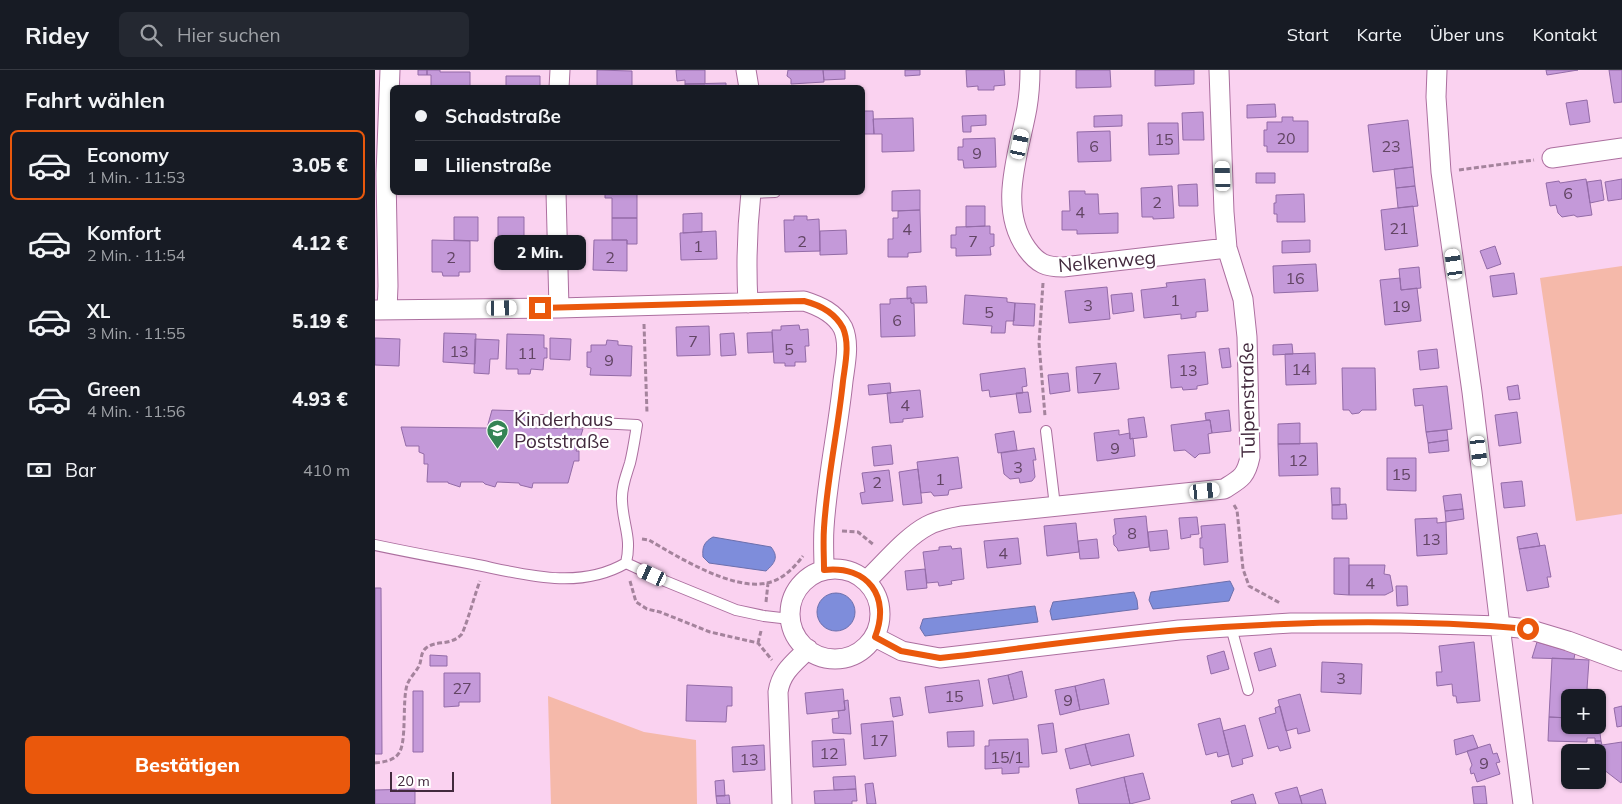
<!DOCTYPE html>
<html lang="de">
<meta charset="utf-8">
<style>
:root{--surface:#171b24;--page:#242831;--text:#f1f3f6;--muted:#9ea1a6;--line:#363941;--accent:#ea580c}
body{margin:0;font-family:Mulish,sans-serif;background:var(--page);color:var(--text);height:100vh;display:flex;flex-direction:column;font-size:19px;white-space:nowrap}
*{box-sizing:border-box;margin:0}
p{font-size:16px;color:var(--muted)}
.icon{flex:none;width:28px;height:28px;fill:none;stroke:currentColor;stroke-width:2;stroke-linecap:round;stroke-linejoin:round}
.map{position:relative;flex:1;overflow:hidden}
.drawer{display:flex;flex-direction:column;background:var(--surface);width:375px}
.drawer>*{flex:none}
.hud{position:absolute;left:15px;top:15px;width:475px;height:110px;border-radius:8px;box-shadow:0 1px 4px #0004;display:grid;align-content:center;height:110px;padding:0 25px;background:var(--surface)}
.tools{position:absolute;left:1186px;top:619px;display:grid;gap:10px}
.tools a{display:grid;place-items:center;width:45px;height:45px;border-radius:8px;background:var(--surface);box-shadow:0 1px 4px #0004;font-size:25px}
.scale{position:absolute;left:15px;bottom:12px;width:64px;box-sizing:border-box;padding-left:5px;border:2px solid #42293d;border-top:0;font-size:14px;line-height:18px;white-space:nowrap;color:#42293d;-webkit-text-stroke:4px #fff;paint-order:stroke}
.end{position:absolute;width:22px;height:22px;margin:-11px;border:6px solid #ea580c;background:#fff;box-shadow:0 0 0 2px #fff}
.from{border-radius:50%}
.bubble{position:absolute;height:35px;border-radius:8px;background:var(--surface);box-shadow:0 1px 4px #0004;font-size:16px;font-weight:800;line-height:35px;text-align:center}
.car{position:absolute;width:15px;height:30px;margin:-15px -8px;border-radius:6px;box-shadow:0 0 4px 1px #0007;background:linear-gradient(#fff 24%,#345 0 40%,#fff 0 76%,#345 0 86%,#fff 0)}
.hud b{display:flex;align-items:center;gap:18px;height:48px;font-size:19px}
.hud b+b{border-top:1px solid var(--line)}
.hud i{width:12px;height:12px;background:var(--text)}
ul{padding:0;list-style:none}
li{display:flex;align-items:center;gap:15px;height:70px;margin:0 10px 8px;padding:0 15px;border:2px solid transparent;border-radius:8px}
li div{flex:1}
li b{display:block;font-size:19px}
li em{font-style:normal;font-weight:800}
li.active{border-color:var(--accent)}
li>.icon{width:45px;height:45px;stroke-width:1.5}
h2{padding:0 25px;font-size:22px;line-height:60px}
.pay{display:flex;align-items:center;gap:12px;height:55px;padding:0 25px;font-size:19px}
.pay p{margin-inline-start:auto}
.primary-button{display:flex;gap:10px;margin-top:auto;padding:10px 25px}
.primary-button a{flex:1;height:58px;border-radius:8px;background:var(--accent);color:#fff;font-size:20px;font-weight:800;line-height:58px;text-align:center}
header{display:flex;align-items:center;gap:30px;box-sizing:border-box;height:70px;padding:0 25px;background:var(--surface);border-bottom:1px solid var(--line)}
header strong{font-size:24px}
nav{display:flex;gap:28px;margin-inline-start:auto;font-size:18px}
.search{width:350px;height:45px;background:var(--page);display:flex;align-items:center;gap:12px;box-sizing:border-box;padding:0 18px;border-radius:8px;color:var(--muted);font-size:19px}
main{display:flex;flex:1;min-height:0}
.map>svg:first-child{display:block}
.green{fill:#f5b9aa}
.water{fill:#7e8ddb;stroke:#6c6fac}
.building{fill:#c499d9;stroke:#936ba7}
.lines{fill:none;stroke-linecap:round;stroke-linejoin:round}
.service-casing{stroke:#ac6f9f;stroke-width:12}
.minor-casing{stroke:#ac6f9f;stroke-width:21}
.path{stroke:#a4839c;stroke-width:3;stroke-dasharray:5 2.5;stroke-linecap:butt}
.service{stroke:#fff;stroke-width:10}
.minor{stroke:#fff;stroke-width:19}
.route{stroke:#ea580c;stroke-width:6}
.labels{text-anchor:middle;stroke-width:4.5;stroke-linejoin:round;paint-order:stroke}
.number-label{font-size:16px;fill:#624564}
.street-label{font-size:19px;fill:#42293d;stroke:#fff}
.poi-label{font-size:19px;fill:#42293d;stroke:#fff;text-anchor:start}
</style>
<header>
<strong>Ridey</strong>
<div class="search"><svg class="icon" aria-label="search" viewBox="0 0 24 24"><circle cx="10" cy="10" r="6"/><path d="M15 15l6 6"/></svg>Hier suchen</div>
<nav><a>Start</a><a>Karte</a><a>Über uns</a><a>Kontakt</a></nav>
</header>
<main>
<section class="drawer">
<h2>Fahrt wählen</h2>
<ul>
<li class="active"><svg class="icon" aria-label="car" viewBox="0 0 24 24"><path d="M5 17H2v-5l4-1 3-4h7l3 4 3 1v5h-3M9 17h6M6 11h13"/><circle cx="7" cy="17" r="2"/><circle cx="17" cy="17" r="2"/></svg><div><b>Economy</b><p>1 Min. · 11:53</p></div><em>3.05 €</em></li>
<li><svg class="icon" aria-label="car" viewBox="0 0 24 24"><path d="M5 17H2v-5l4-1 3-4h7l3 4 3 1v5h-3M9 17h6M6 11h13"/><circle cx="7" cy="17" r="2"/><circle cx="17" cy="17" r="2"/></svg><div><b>Komfort</b><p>2 Min. · 11:54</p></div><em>4.12 €</em></li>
<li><svg class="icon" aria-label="car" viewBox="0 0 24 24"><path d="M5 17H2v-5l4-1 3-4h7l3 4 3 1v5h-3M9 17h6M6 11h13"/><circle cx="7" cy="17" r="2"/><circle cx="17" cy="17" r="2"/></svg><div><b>XL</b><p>3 Min. · 11:55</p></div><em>5.19 €</em></li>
<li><svg class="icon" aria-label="car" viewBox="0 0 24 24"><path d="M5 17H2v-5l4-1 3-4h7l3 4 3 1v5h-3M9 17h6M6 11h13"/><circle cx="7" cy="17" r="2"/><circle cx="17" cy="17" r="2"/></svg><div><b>Green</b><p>4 Min. · 11:56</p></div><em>4.93 €</em></li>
</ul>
<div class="pay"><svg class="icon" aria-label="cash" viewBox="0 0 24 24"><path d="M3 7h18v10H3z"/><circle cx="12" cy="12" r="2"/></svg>Bar<p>410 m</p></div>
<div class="primary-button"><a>Bestätigen</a></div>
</section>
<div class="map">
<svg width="1247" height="734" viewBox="0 0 1247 734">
<rect width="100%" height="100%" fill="#fad2f0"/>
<!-- green -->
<path class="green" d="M1247,196V444L1201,451L1165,208Z
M173,626L269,662L321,670L322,734H176Z"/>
<!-- water -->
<path class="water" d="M338,467L396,477C404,487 400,493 391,501L334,493L328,487C327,477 329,472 338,467Z
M855,511L859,519L854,531L778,539L774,530L776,522Z
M759,522L762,530L763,539L677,550L675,541L678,532Z
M442 542a19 19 0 1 1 38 0a19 19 0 1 1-38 0Z
M660,536L663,552L550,566L545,558L548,549Z"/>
<!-- building -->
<path class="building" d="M43,0H52V5H43Z
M52,0H65V2H95V18H56V5H52Z
M222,0L257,1V18H222Z
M301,0H330V14H310V10L302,11Z
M413,0H448L449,12L416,14V9L412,6Z
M448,0H470V9L449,10Z
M530,0H545V5L530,6Z
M591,0H629L630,15L619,16V20H603V16L592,17Z
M701,0H735L736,17L701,18Z
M780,0H819V14L780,16Z
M1171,0H1203L1172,5Z
M1234,0H1247V32L1239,33Z
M131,6H165V18H131Z
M351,13V18H310V14Z
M1212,30L1215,52L1195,55L1191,33Z
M900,34L901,47L872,48V35Z
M488,41H498L499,64H488Z
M828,42L829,70H808L807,43Z
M611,45V55L596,56V62H588L587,46Z
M747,45V56L719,57V46Z
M907,47H918V51H933V82H892V76H889V60H892V52H907Z
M538,48L539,81L507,82V64H499L498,49Z
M1033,50L1038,97L998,102L993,55Z
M773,53H803L804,84L774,85Z
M735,61L736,91L703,92L702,62Z
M620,68L621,97L589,98L588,90H583V77H588V69Z
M1038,97L1040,116L1021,118L1019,99Z
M881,103H900V113H881Z
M1211,109L1217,145L1202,147L1199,145L1187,147L1183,143L1181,135L1175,136L1171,113L1184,111L1185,113Z
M1247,109V129L1233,131L1230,112Z
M1226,110L1229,130L1215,133L1212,112Z
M822,114L823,136H804L803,115Z
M797,116L799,148L778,149V147H767L766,118Z
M1040,116L1043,136L1023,138L1021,118Z
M545,120V140L517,141V121Z
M694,121H710V124H723L724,144L743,143V163L702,164V160H687V141H695Z
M230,122H262V148H237V128H230Z
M929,124L930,152H902V144H899V133H901V125Z
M591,136H610V156L591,157Z
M1038,136L1043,176L1010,180L1006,140Z
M545,140L546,182L533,183V187H513V169H518V148H523V141Z
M327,143V162L308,163V144Z
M419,146H432V150L444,149L445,181L410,182L409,150H419Z
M79,147H103V171L79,170Z
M123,147H149V168H123Z
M237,148H262V174H252V170H237Z
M615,156V164H619V176L615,177L616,185L581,186V178H576V165H581V157Z
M471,160L472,184L445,185V161Z
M341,161L342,189L306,190L305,163Z
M132,168L164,169V197H132Z
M57,170L95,171V202H84V206H68L67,202H57Z
M219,170H252V201L218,200Z
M935,170V182L907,183V171Z
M1120,176L1126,194L1112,199L1105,181Z
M941,194L943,221L899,223L898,196Z
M1044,197L1046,218L1026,220L1024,199Z
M1139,203L1142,224L1118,227L1115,206Z
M1025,208L1026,220L1042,218L1046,251L1010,255L1005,210Z
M830,209L833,241L821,242V247L806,249V244L769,248L766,220L792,217L791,213Z
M551,216L552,233H536V228L532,229V217Z
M732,217L735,249L694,253L690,221Z
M757,223L759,241L738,244L736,225Z
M590,225L632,228V232L640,233L639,251H631L630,263H616L617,256L588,254Z
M536,228V233L539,234L540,266L506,267L505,234H515V229Z
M640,233L660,234L659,256L638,255Z
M424,255L425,260L433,259L434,276H430L431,292H420V296H410V293H399L397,260H406V256Z
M334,256L335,285L302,286L301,257Z
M397,262L398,282L373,283L372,263Z
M69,263L101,264L100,294L68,292Z
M359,263L361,285L346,286L345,264Z
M132,264L169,265V278H172V288H169L168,300L156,299L155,304H143V299H131Z
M0,268L25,269L24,296L0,295Z
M175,268L196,269L195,290L175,289Z
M100,269L124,270L123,289H115L114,304L99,303Z
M232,270L243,271V275L257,276L256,306L215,305L216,298L212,297V282H216V275H231Z
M917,274L918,284L898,285V275Z
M854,278L856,297L847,298L844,279Z
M1062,279L1064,298L1045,300L1043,281Z
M830,282L833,314L822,316V319L808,320L807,317L796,318L793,285Z
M940,283L941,314L911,315L910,284Z
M741,293L744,319L703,323L701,297Z
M650,298L652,316L647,317L648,323L615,327L614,320L607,321L605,304Z
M967,298H1000L1001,340H987L984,343L977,344L974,340H968Z
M693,303L695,321L675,324L673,305Z
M515,313L516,323L494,325L493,315Z
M1143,315L1145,329L1134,330L1132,317Z
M1072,316L1077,359L1051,362L1048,335L1040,336L1038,319Z
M545,320L548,347L528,349V352L515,353L512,323Z
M653,322L656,342L644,343L641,323Z
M117,340L151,341L155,358L208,359L201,381H204V391H199L193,413H158L157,418L145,415L144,413L122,412L120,417L110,414L108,412H86L85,417L73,413V412H52L53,394H49V384L44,382V376H31L26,357L112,358Z
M854,340L856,361L837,363L835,350H831L830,343Z
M1142,342L1146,373L1124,376L1120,345Z
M769,347L772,367L755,369L753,349Z
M835,350L837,363L833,364L835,383L824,384L820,388L810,380L799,381L796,355Z
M925,353V374H903V354Z
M744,360V365L755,363V369L758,368L760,386L722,391L719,363Z
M1072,360L1073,370L1053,373L1051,362Z
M639,361L642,380L623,383L620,364Z
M1073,370L1074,381L1054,383L1053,373Z
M942,373L943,405L904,406L903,374Z
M516,375L518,394L499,396L497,377Z
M659,378L661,390H658L660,407L657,411L645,413L644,408L635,409L629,404L626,383Z
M583,387L587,418L574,420L573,425L559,426L556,422L546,423L542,392Z
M1012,388H1041V421L1012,420Z
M543,399L547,433L528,435L524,402Z
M514,400L518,431L487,434L485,423L490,422L487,403Z
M1147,411L1150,436L1129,438L1126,413Z
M956,418H965V435H957Z
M1086,424L1088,439L1070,441L1068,426Z
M971,434L972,449H957V435Z
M1088,439L1089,449L1071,452L1070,441Z
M771,446L774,477L743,481L742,478L739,475L738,466L741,464L739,449Z
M822,447L824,464L815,465L816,467L806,469L804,448Z
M1062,448V453L1071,452L1072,484L1042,486L1040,449Z
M701,453L704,482L672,486L669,456Z
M850,454L853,492L829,495L828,478H825V468H827L826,456Z
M792,460L794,479L775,481L773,462Z
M1162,463L1165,476L1144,479L1142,467Z
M643,468L646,494L612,498L609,471Z
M722,469L724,488L705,489L703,471Z
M1170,475L1176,507H1172L1174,517L1152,521L1144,479Z
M576,476L577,479L586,478L589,509L576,511L577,514L564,516L563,512L552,513L548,482L564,480V477Z
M959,488H974V525L959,524Z
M974,495H1010L1009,504L1015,505L1018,521L1010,525H974Z
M550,499L552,518L532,520L530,501Z
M1021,516H1032L1033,535L1022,536Z
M0,518H6L7,684H0Z
M1099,572L1105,631L1082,633L1081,626H1078L1077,614L1062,616L1061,602H1067L1064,576Z
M1162,572L1200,583L1199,589L1157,588Z
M896,578L901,596L884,601L879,583Z
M849,581L854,599L836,604L832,586Z
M55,585L72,586V596H55Z
M1177,588L1214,590L1212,619L1223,620L1222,630V628H1195V648L1174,647Z
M947,592L987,594L986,624L946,622Z
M647,601L652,627L639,630L633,605Z
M69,603H105V632H84V636L69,637Z
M633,605L639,630L618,634L613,609Z
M729,609L734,634L705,640L700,616Z
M604,610L608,636L554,643L550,617Z
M312,615L357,617V636H352L351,652L311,651Z
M700,616L705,640L685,645L680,620Z
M468,619L470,640L432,644L430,623Z
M38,621H48V682H38Z
M925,624L935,661L923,664L922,658L911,661L903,630Z
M525,627L528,645L518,647L515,628Z
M473,630L476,664L458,663L457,649L464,648L463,641L470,640L469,631Z
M905,636L916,678L905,681L903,676L893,679L884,648L901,643L900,638Z
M1247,636V656L1242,657L1239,638Z
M1174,647L1195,648V655H1212V662L1225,663L1226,671H1220V668H1212V672L1173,671Z
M845,648L854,684L843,687L842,682L831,685L823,654Z
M518,651L521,686L489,689L486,654Z
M678,653L682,682L667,684L663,655Z
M870,655L878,686L867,689L868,694L857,697L848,661Z
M599,661V676L573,677L572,662Z
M754,664L759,686L716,696L710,674Z
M1098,665L1103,678L1081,685L1079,670Z
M469,669L471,695L438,697L437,671Z
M653,669L654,697H644V703L627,704V698L610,699V676H614V670Z
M1220,671H1226L1227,675L1247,672V711L1246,713L1224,696H1222V682Z
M710,674L715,694L695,699L690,679Z
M1115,674L1118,684L1122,683L1125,692L1121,693L1125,704L1102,712L1099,703L1096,704L1095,699L1097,695L1092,681Z
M389,675L390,700L358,702L357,677Z
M768,703L775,729L755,734L749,707Z
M480,706L481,719L459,720L458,707Z
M749,707L755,734H704L701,719Z
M349,710L350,726H341L340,711Z
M498,713L501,734H492L490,714Z
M1110,716L1112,734H1099L1097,717Z
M922,717L927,734H904L900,723Z
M40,719V734H0V720Z
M481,719L482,731H477V734H440L439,721Z
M947,719L951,734H927L925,726Z
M878,724L881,734H857L856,731Z
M354,725L355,734H342L341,726Z"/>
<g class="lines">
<defs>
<path id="service" d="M376,123L400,122
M671,361L680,436
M0,475C33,482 65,488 98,494C148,504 203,521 251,493C257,467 248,456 247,431C246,418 251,406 255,393C258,381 260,367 262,355L166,350
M251,493L290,511L361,540L389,546L415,549
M856,557L873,620"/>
<path id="minor" d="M371,0L374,18
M655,0C655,13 654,26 652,38C644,83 622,138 652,179C663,194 671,197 688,197L852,178
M1062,0L1061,27L1066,102L1097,322L1125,556L1148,734
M184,18L185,0
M1177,88L1247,78
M181,122L184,238
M373,233C371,196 372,159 376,122
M0,240L184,238L429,231C445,236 460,243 468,258C475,274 470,295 468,311C463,360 452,409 449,458C448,472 449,486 449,500
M12,240L13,216L11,104L15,0
M415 544a45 45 0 1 1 90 0a45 45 0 1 1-90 0Z
M491,511C509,494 531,467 552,456C563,450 574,448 586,446L849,419C865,409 871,407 875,387L872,267L868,229L852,178L849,142L844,0
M500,567L527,581L565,588L804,560L916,553H1025L1125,556L1153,559L1193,571L1247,591
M407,734L403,622C406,602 419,593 433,579"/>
</defs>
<!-- service casing -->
<use href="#service" class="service-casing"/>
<!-- minor casing -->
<use href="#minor" class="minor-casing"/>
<!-- path -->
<path class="path" d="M1084,100L1159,90
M668,213L664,273L670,346
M269,254L272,343
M859,435L862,440L868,499L874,516L905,533
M467,461L483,462L499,475
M267,469L274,470C303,487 358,521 392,513C407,510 419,498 428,486
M255,511L261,532L272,539L285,542L335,562L383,573L397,590
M391,532L393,513
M383,573L386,561
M0,693C8,692 19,691 24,683C32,671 27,632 32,615C35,607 41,602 44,596C47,590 45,583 51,578C61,570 75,576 86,565C90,561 101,520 105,511"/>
<!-- service -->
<use href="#service" class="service"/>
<!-- minor -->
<use href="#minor" class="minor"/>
</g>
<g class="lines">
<!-- route -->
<path class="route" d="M165,238L429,231C445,235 460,243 468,258C475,274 470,295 468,311C463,360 452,409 449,458C448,472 449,486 449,500C493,495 516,527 500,567L526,581L565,588L583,586C657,577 731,566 805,560C921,551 1038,549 1153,559"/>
</g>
<!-- icons -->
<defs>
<symbol id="school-pin" viewBox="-11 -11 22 30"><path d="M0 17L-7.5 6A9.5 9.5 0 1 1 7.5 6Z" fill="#358455" stroke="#fff"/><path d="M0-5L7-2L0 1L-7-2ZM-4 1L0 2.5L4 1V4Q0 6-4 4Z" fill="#fff"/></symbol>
</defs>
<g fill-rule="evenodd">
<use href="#school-pin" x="110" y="348" width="25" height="34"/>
</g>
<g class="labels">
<!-- number labels -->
<g class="number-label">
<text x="911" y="74">20</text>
<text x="789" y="75">15</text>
<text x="719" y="82">6</text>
<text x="1016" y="82">23</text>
<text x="602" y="89">9</text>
<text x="1193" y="129">6</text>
<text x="782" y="138">2</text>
<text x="705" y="148">4</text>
<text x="1024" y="164">21</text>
<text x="532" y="165">4</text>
<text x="427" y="177">2</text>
<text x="598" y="177">7</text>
<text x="323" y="182">1</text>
<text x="76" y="193">2</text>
<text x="235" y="193">2</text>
<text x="920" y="214">16</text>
<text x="800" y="236">1</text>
<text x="713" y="241">3</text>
<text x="1026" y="242">19</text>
<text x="614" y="248">5</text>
<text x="522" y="256">6</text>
<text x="318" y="277">7</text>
<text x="414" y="285">5</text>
<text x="84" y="287">13</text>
<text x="152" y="289">11</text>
<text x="234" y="296">9</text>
<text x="926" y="305">14</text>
<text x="813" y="306">13</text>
<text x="722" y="314">7</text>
<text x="530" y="341">4</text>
<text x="740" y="384">9</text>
<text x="923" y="396">12</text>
<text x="643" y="403">3</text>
<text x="1026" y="410">15</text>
<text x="565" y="415">1</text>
<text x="502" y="418">2</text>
<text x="757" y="469">8</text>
<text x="1056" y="475">13</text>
<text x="628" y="489">4</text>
<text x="995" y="519">4</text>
<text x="966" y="614">3</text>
<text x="87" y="624">27</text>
<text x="579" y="632">15</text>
<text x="693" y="636">9</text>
<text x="504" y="676">17</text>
<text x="454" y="689">12</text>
<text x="632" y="693">15/1</text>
<text x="374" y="695">13</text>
<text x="1109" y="699">9</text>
</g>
<!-- street labels -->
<g class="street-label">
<text transform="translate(732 191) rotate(-5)" y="7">Nelkenweg</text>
<text transform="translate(872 330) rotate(-91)" y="7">Tulpenstraße</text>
</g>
<!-- poi labels -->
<g class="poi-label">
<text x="139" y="356">Kinderhaus<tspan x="139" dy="22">Poststraße</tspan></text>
</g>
</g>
</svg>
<div class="tools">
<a>+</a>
<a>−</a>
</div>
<div class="scale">20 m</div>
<i class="end from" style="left:1153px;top:559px"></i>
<i class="end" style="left:165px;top:238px"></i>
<div class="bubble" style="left:119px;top:165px;width:92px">2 Min.</div>
<i class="car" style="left:645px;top:74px;rotate:12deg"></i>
<i class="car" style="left:848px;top:106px;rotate:358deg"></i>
<i class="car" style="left:1079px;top:194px;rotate:352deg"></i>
<i class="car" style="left:127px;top:238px;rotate:89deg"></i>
<i class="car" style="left:1104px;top:381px;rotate:173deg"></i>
<i class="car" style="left:830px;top:421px;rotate:84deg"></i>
<i class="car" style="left:277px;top:505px;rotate:295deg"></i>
<div class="hud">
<b><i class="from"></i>Schadstraße</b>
<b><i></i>Lilienstraße</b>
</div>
</div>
</main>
